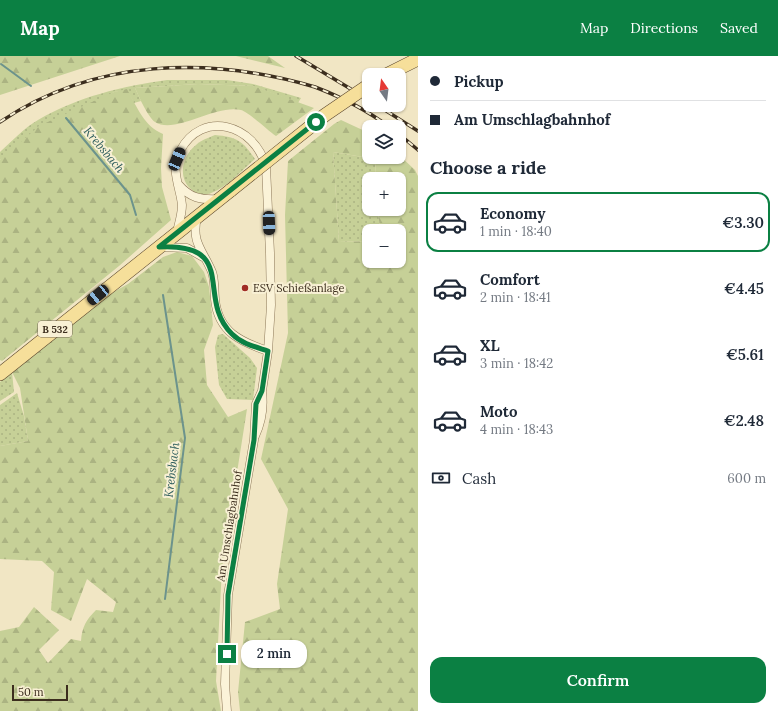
<!DOCTYPE html>
<meta charset="utf-8">
<style>
:root{--surface:#fff;--page:#f6f6f7;--text:#1f2937;--muted:#747a83;--line:#e0e1e3;--accent:#0b8043}
body{margin:0;font-family:Lora,serif;background:var(--page);color:var(--text);height:100vh;display:flex;flex-direction:column;font-size:15px;white-space:nowrap}
*{box-sizing:border-box;margin:0}
p{font-size:13px;color:var(--muted)}
.icon{flex:none;width:22px;height:22px;fill:none;stroke:currentColor;stroke-width:2;stroke-linecap:round;stroke-linejoin:round}
.map{position:relative;flex:1;overflow:hidden}
.sheet{display:flex;flex-direction:column;background:var(--surface);width:360px}
.sheet>*{flex:none}
.guide{display:grid;align-content:center;height:88px;padding:0 12px;background:var(--surface)}
.needle{width:26px;rotate:346deg}
.buttons{position:absolute;left:362px;top:12px;display:grid;gap:8px}
.buttons a{display:grid;place-items:center;width:44px;height:44px;border-radius:8px;background:var(--surface);box-shadow:0 1px 3px #0004;font-size:20px}
.scale{position:absolute;left:12px;bottom:10px;width:56px;box-sizing:border-box;padding-left:4px;border:2px solid #3c2e1e;border-top:0;font-size:11px;line-height:14px;white-space:nowrap;color:#3c2e1e;-webkit-text-stroke:3px #f8f0d4;paint-order:stroke}
.end{position:absolute;width:18px;height:18px;margin:-9px;border:5px solid #0b8043;background:#fff;box-shadow:0 0 0 2px #fff}
.from{border-radius:50%}
.bubble{position:absolute;height:28px;border-radius:12px;background:var(--surface);box-shadow:0 1px 3px #0004;font-size:13px;font-weight:600;line-height:28px;text-align:center}
.car{position:absolute;width:12px;height:24px;margin:-12px -6px;border-radius:5px;box-shadow:0 0 3px 1px #0007;background:linear-gradient(#222 24%,#8ab4d8 0 40%,#222 0 76%,#8ab4d8 0 86%,#222 0)}
.guide b{display:flex;align-items:center;gap:14px;height:38px;font-size:15px}
.guide b+b{border-top:1px solid var(--line)}
.guide i{width:10px;height:10px;background:var(--text)}
ul{padding:0;list-style:none}
li{display:flex;align-items:center;gap:12px;height:60px;margin:0 8px 6px;padding:0 4px;border:2px solid transparent;border-radius:12px}
li div{flex:1}
li b{display:block;font-size:15px}
li em{font-style:normal;font-weight:600}
li.active{border-color:var(--accent)}
li>.icon{width:36px;height:36px;stroke-width:1.5}
h2{padding:0 12px;font-size:18px;line-height:48px}
.pay{display:flex;align-items:center;gap:10px;height:44px;padding:0 12px;font-size:15px}
.pay p{margin-inline-start:auto}
.primary-button{display:flex;gap:8px;margin-top:auto;padding:8px 12px}
.primary-button a{flex:1;height:46px;border-radius:12px;background:var(--accent);color:#fff;font-size:16px;font-weight:600;line-height:46px;text-align:center}
header{display:flex;align-items:center;gap:24px;box-sizing:border-box;height:56px;padding:0 20px;background:var(--accent);color:#fff}
header strong{font-size:19px}
nav{display:flex;gap:22px;margin-inline-start:auto;font-size:14px}
main{display:flex;flex:1;min-height:0}
.map>svg:first-child{display:block}
.grass{fill:url(#grass-dots)}
.forest{fill:url(#forest-firs);fill-rule:evenodd}
.lines{fill:none;stroke-linecap:round;stroke-linejoin:round}
.stream{stroke:#6c938c;stroke-width:2}
.minor-casing{stroke:#8d7859;stroke-width:9}
.primary-casing{stroke:#5a452d;stroke-width:14}
.minor{stroke:#fbf3d8;stroke-width:8}
.primary{stroke:#f6df9a;stroke-width:13}
.rail-casing{stroke:#3c2e1e;stroke-width:3.5}
.rail{stroke:#f8f0d4;stroke-width:2;stroke-dasharray:6;stroke-linecap:butt}
.primary-bridge-casing{stroke:#5a452d;stroke-width:14;stroke-linecap:butt}
.primary-bridge{stroke:#f6df9a;stroke-width:13}
.route{stroke:#0b8043;stroke-width:5}
.poi-dot{fill:#a02c25;stroke:#f8f0d4;stroke-width:1.5}
.labels{text-anchor:middle;stroke-width:4;stroke-linejoin:round;paint-order:stroke}
.shield{fill:#f8f0d4;stroke:#746855;stroke-width:1}
.shield-label{font-size:10px;font-weight:bold;fill:#3c2e1e}
.poi-label{font-size:11px;fill:#3c2e1e;stroke:#f8f0d4;text-anchor:start}
.street-label{font-size:11px;fill:#3c2e1e;stroke:#f8f0d4}
.water-label{font-size:12px;font-style:italic;fill:#2c5c5c;stroke:#f8f0d4}
</style>
<header>
<strong>Map</strong>
<nav><a>Map</a><a>Directions</a><a>Saved</a></nav>
</header>
<main>
<div class="map">
<svg width="418" height="655" viewBox="0 0 418 655">
<defs>
<pattern id="grass-dots" width="8" height="8" patternUnits="userSpaceOnUse"><rect width="8" height="8" fill="#c6d097"/><path d="M2 2h.1M6 6h.1" fill="none" stroke="#abb382" stroke-width="1.8" stroke-linecap="round"/></pattern>
<pattern id="forest-firs" width="22" height="20" patternUnits="userSpaceOnUse"><rect width="22" height="20" fill="#c6d097"/><path d="M5 1l3.5 6h-7zM16 11l3.5 6h-7z" fill="#abb382"/></pattern>
</defs>
<rect width="100%" height="100%" fill="#f1e6c4"/>
<!-- grass -->
<path class="grass" d="M167,24H227L253,28L301,42L298,47L253,30L198,28L135,32L141,45L134,47L127,34L114,36L0,104V96C12,85 24,72 38,64C77,41 123,30 167,24Z
M215,79C237,81 243,85 255,103C241,115 226,133 208,138C202,140 196,138 192,134C177,122 182,100 196,89C201,84 208,82 215,79Z
M333,96L375,103L376,123H369V153H378L380,175H369V185L339,186Z
M223,278L250,302L257,312L253,344L227,343L219,329L215,291L218,279Z
M12,316L14,336L0,345V326Z
M17,337L24,360L28,385L0,390V349Z"/>
<!-- forest -->
<path class="forest" d="M0,0H120L0,39Z
M236,0H268L285,12Z
M198,28L253,30L314,52L276,80C267,74 250,57 241,54C215,48 175,79 155,66C148,61 139,41 135,32Z
M127,33C137,51 144,70 163,78L161,112L162,131L171,164L119,210L2,305L0,304V104L39,70L114,36Z
M341,64L369,77V101H399V99L415,114L418,120V655H240L238,636L245,566L280,553L277,528L288,453L261,403L288,277L285,159L288,105L334,68ZM333,96L375,103L376,123H399V153H378L380,175H399V205H369V185L339,186Z
M177,196L192,200L204,216L209,231L213,269L204,294L207,329L228,361L247,353L222,512L216,625L221,655H0V575L19,571L34,551L59,574L39,594L48,607L71,583L81,585C82,571 86,564 96,554L113,556L116,546L87,523L71,565L51,554L54,516L42,505L0,503V390L28,385L20,332L12,316L108,239L128,228L163,201Z"/>
<g class="lines">
<!-- stream -->
<path class="stream" d="M1,8L31,30
M66,62L130,139L136,159
M163,239L185,382L165,543"/>
<defs>
<path id="minor" d="M178,128C190,142 200,144 219,143
M197,161C191,187 203,194 212,216C215,224 214,234 215,243C218,276 241,286 268,295
M177,176C179,167 182,158 182,149C180,130 170,114 180,95C202,53 255,68 266,111L270,197L271,249L268,295L262,335L256,348L254,384L228,539L225,628L227,655
M160,191L187,192L203,201
M255,380C262,365 264,352 262,336"/>
<path id="primary" d="M386,19L418,3
M0,318L231,134"/>
</defs>
<!-- minor casing -->
<use href="#minor" class="minor-casing"/>
<!-- primary casing -->
<use href="#primary" class="primary-casing"/>
<!-- minor -->
<use href="#minor" class="minor"/>
<!-- primary -->
<use href="#primary" class="primary"/>
<defs>
<path id="rail" d="M296,0L369,44
M377,49L418,75
M0,66C95,2 209,0 315,31C341,41 367,54 389,71
M399,78L418,94"/>
</defs>
<!-- rail casing -->
<use href="#rail" class="rail-casing"/>
<!-- rail -->
<use href="#rail" class="rail"/>
<defs>
<path id="primary-bridge" d="M231,134L325,59L369,29"/>
</defs>
<!-- primary-bridge casing -->
<use href="#primary-bridge" class="primary-bridge-casing"/>
<!-- primary-bridge -->
<use href="#primary-bridge" class="primary-bridge"/>
</g>
<g class="lines">
<!-- route -->
<path class="route" d="M227,598L228,539L254,384L256,348L262,335L268,295C256,291 242,288 232,278C195,242 240,187 159,191L316,66"/>
</g>
<!-- markers -->
<circle class="poi-dot" cx="245" cy="232" r="4"/>
<g class="labels">
<!-- shield labels -->
<rect class="shield" x="38" y="265" width="34" height="16" rx="3"/>
<g class="shield-label">
<text x="55" y="277">B 532</text>
</g>
<!-- poi labels -->
<g class="poi-label">
<text x="253" y="236">ESV Schießanlage</text>
</g>
<!-- street labels -->
<g class="street-label">
<text transform="translate(229 470) rotate(-81)" y="4">Am Umschlagbahnhof</text>
</g>
<!-- water labels -->
<g class="water-label">
<text transform="translate(104 94) rotate(50)" y="4">Krebsbach</text>
<text transform="translate(172 414) rotate(-83)" y="4">Krebsbach</text>
</g>
</g>
</svg>
<div class="buttons">
<a><svg class="needle" viewBox="-14 -14 28 28"><path d="M0-13l5 13h-10z" fill="#e53935"/><path d="M0 13l5-13h-10z" fill="#747a83"/></svg></a>
<a><svg class="icon" aria-label="layers" viewBox="0 0 24 24"><path d="M12 4l9 5-9 5-9-5zM3 14l9 5 9-5"/></svg></a>
<a>+</a>
<a>−</a>
</div>
<div class="scale">50 m</div>
<i class="end from" style="left:316px;top:66px"></i>
<i class="end" style="left:227px;top:598px"></i>
<div class="bubble" style="left:241px;top:584px;width:66px">2 min</div>
<i class="car" style="left:177px;top:103px;rotate:23deg"></i>
<i class="car" style="left:269px;top:167px;rotate:178deg"></i>
<i class="car" style="left:98px;top:239px;rotate:231deg"></i>
</div>
<section class="sheet">
<div class="guide">
<b><i class="from"></i>Pickup</b>
<b><i></i>Am Umschlagbahnhof</b>
</div>
<h2>Choose a ride</h2>
<ul>
<li class="active"><svg class="icon" aria-label="car" viewBox="0 0 24 24"><path d="M5 17H2v-5l4-1 3-4h7l3 4 3 1v5h-3M9 17h6M6 11h13"/><circle cx="7" cy="17" r="2"/><circle cx="17" cy="17" r="2"/></svg><div><b>Economy</b><p>1 min · 18:40</p></div><em>€3.30</em></li>
<li><svg class="icon" aria-label="car" viewBox="0 0 24 24"><path d="M5 17H2v-5l4-1 3-4h7l3 4 3 1v5h-3M9 17h6M6 11h13"/><circle cx="7" cy="17" r="2"/><circle cx="17" cy="17" r="2"/></svg><div><b>Comfort</b><p>2 min · 18:41</p></div><em>€4.45</em></li>
<li><svg class="icon" aria-label="car" viewBox="0 0 24 24"><path d="M5 17H2v-5l4-1 3-4h7l3 4 3 1v5h-3M9 17h6M6 11h13"/><circle cx="7" cy="17" r="2"/><circle cx="17" cy="17" r="2"/></svg><div><b>XL</b><p>3 min · 18:42</p></div><em>€5.61</em></li>
<li><svg class="icon" aria-label="car" viewBox="0 0 24 24"><path d="M5 17H2v-5l4-1 3-4h7l3 4 3 1v5h-3M9 17h6M6 11h13"/><circle cx="7" cy="17" r="2"/><circle cx="17" cy="17" r="2"/></svg><div><b>Moto</b><p>4 min · 18:43</p></div><em>€2.48</em></li>
</ul>
<div class="pay"><svg class="icon" aria-label="cash" viewBox="0 0 24 24"><path d="M3 7h18v10H3z"/><circle cx="12" cy="12" r="2"/></svg>Cash<p>600 m</p></div>
<div class="primary-button"><a>Confirm</a></div>
</section>
</main>
